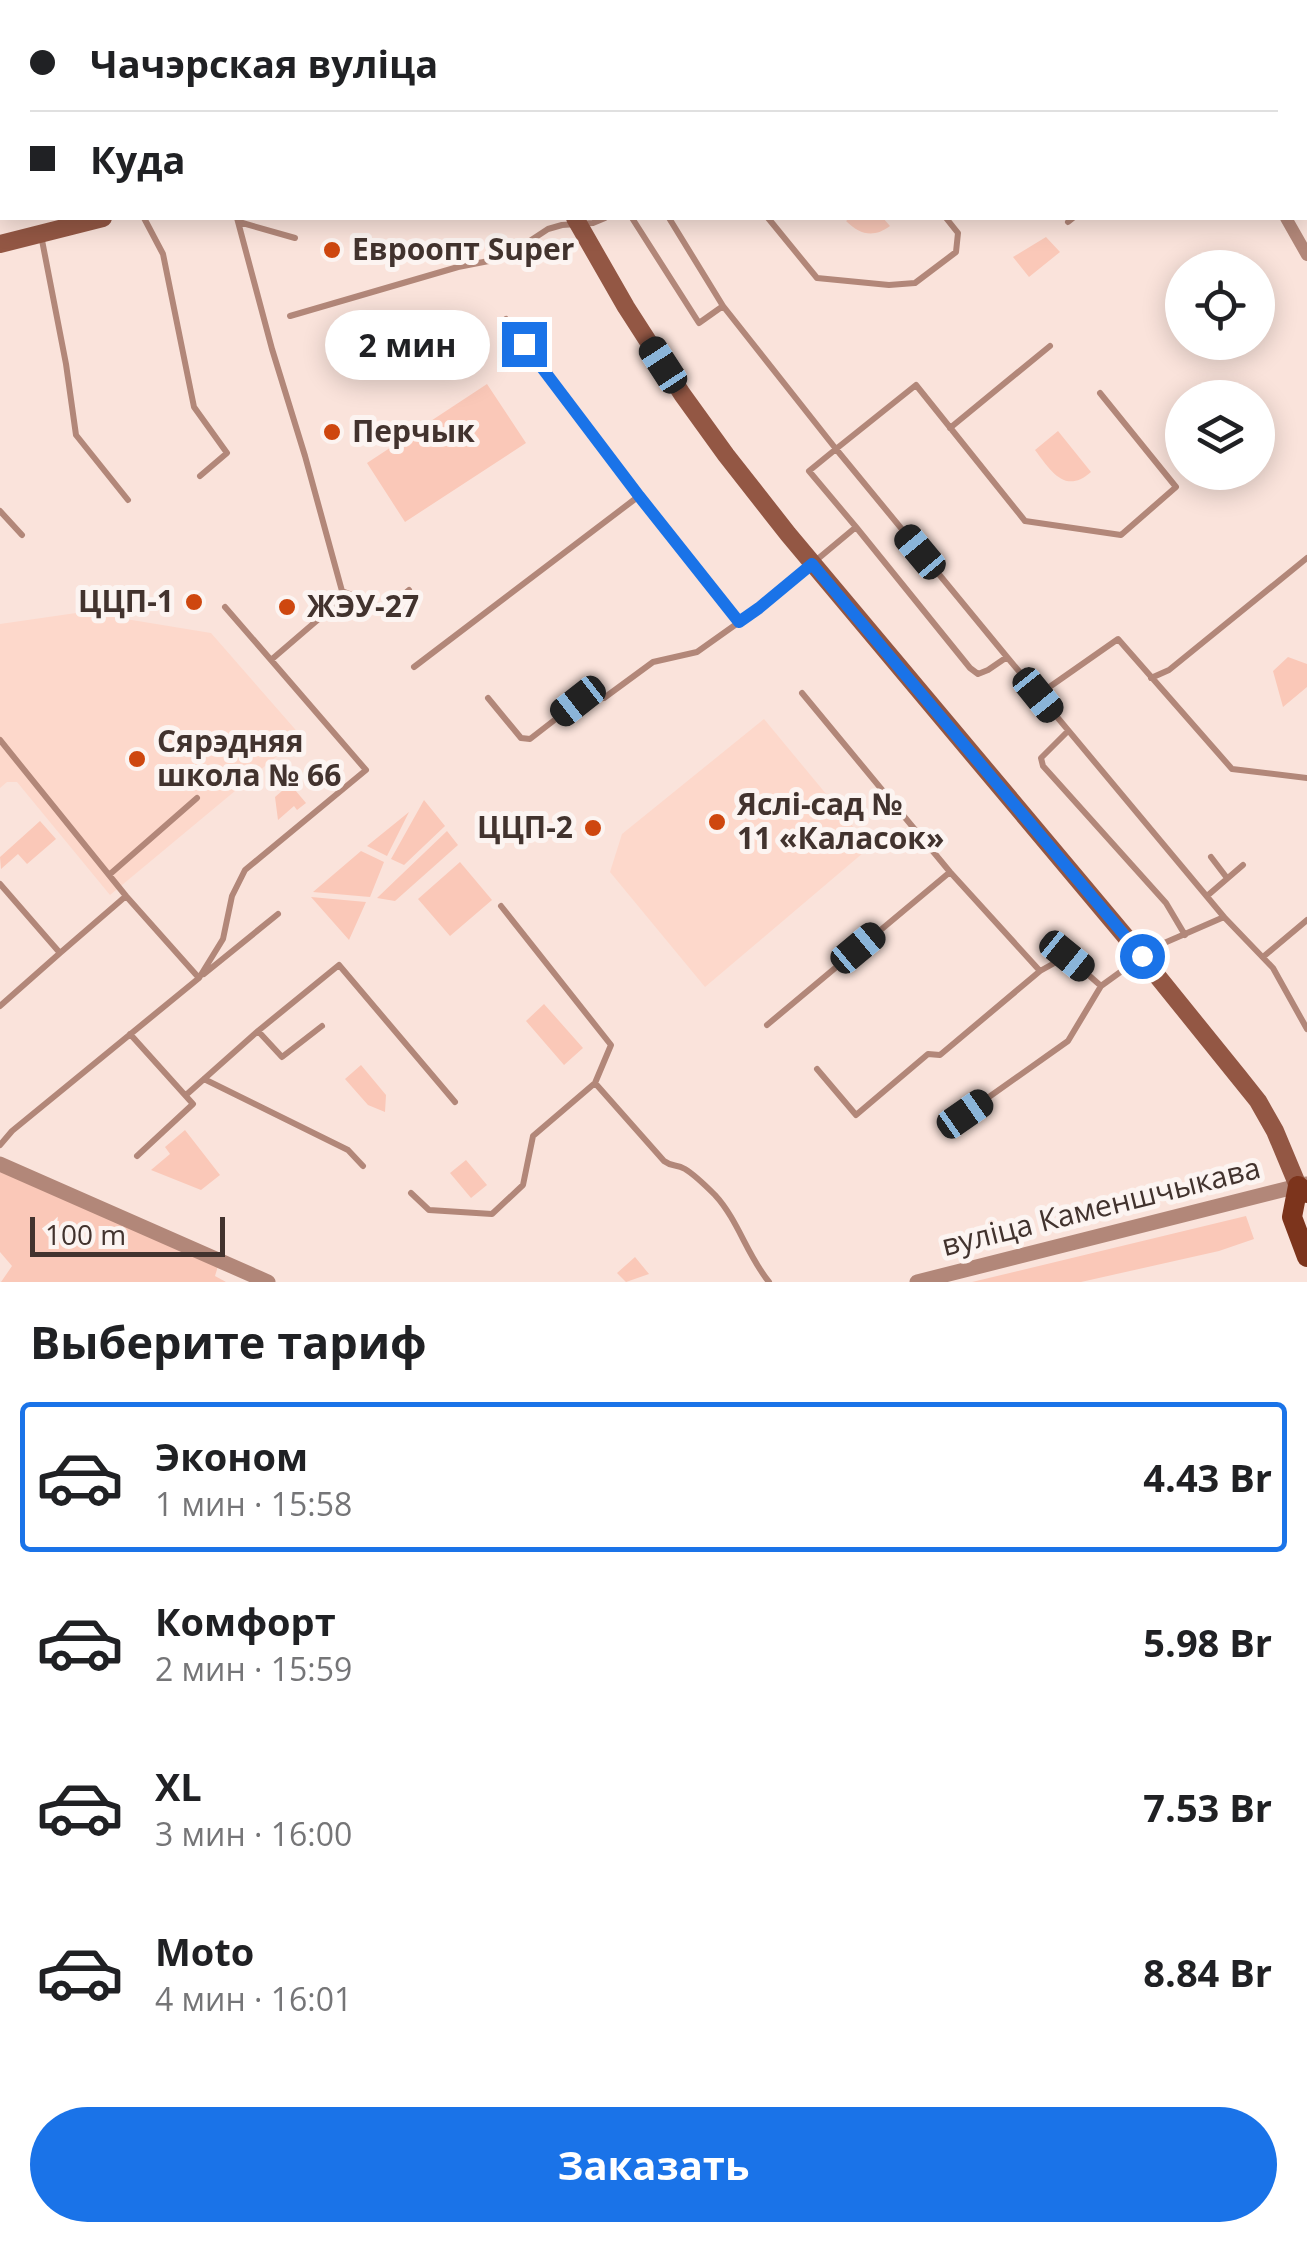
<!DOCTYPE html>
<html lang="ru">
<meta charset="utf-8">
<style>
:root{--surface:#fff;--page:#f6f6f6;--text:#202124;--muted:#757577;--line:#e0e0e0;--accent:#1a73e8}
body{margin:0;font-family:"Open Sans",sans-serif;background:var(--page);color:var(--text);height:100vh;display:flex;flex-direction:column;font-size:38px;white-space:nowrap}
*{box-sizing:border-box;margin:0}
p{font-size:32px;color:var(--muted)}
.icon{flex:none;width:55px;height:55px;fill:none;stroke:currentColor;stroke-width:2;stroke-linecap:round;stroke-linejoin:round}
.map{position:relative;height:1282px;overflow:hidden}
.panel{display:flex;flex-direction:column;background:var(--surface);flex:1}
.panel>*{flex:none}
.banner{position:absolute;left:0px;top:0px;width:1308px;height:220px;box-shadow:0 5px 25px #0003;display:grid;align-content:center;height:220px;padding:0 30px;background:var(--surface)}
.fabs{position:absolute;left:1165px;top:250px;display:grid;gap:20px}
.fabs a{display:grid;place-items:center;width:110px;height:110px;border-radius:50%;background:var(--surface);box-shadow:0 5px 25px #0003;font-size:50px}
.scale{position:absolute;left:30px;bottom:25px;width:195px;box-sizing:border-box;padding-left:10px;border:5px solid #42332e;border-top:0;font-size:28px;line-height:35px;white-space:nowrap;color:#42332e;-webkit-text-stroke:8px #fcf4f1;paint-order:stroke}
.end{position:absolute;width:45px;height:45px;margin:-22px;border:12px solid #1a73e8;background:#fff;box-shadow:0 0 0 5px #fff}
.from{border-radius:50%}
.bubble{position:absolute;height:70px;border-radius:35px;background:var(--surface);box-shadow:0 5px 25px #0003;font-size:32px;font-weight:700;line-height:70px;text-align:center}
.car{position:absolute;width:30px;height:60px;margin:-30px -15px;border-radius:12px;box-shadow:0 0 8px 2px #0007;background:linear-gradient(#222 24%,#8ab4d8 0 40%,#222 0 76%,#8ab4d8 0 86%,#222 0)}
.banner b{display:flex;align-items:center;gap:35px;height:95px;font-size:38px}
.banner b+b{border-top:2px solid var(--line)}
.banner i{width:25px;height:25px;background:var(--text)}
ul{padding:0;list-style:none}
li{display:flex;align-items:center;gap:30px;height:150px;margin:0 20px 15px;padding:0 10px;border:5px solid transparent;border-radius:10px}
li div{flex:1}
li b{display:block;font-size:38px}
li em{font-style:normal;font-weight:700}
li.current{border-color:var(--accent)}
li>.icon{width:90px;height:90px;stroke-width:1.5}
h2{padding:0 30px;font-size:45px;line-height:120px}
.button{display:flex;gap:20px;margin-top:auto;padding:20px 30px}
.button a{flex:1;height:115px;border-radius:60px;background:var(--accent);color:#fff;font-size:40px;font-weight:700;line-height:115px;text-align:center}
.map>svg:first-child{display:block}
.built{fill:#fdd8cb}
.green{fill:#fac8b8}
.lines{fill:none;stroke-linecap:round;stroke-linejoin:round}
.service{stroke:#b28779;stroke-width:6}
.minor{stroke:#b28779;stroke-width:12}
.tertiary{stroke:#b28779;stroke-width:15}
.secondary{stroke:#935744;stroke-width:18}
.primary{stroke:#7c341c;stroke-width:20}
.route{stroke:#1a73e8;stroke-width:12}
.poi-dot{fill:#ce470f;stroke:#fcf4f1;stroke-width:4}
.labels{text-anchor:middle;stroke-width:10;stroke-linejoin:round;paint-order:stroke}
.poi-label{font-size:30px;font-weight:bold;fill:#42332e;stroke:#fcf4f1;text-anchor:start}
.street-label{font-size:30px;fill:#42332e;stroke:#fcf4f1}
</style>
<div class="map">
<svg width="1307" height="1282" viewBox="0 0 1307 1282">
<rect width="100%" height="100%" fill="#fae3db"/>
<!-- built -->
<path class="built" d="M194,0H444L445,2H194Z
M83,612L211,633L301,736L110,895L17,782H7L0,788V624Z
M764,719L870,847L705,987L610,872L622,834Z"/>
<!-- green -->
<path class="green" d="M850,218H883L890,226C874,238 860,235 846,221Z
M1046,237L1060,252L1029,277L1013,257Z
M487,384L526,443L405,522L367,463Z
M1058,431L1091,472C1065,495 1051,471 1035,450Z
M1288,657L1307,664V687L1283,707L1273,671Z
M290,784L306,803L297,810L294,806L278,820L275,797Z
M424,800L445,826L404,865L391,859Z
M409,812L387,856L367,846Z
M40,821L56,839L27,864L18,854L1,869L0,857Z
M447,831L458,845L395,901L377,898Z
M361,851L384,862L370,897L313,892Z
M460,862L492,900L450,936L418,899Z
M311,897L366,902L349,940Z
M544,1004L583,1048L564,1065L526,1021Z
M361,1065L386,1095L385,1112L368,1105L345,1079Z
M185,1130L220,1175L201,1190L151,1170L170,1154L165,1147Z
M466,1160L487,1185L471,1198L450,1173Z
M0,1167L218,1266L215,1276L226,1282H1L12,1266L0,1252Z
M1246,1216L1254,1239L1219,1251L1081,1282H972Z
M635,1257L649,1274L626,1282L617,1273Z"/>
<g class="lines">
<!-- service -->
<path class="service" d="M563,0L564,2
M790,0L792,2
M715,2L718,0
M970,2L973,0
M144,218L163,254L194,407L227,453L200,476
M237,218L272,349L305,456L342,591L387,609L409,590
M632,218L699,323L723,306
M669,218L723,306L836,449L916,385L1025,521L1121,535L1176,487L1100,393
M768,218L817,278L889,285L915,283L956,252L958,233L946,218
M239,222L295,238
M1068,222L1073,218
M41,235L66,364L76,435L128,500
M290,316L458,267L504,258L548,229L562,225L593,223L605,218
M506,319L639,496L739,622
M950,428L1050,346
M0,511L22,535
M225,607L271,660L342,599V591
M414,667L639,496
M1151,678L1169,670L1307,558
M802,693L950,872L1040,971
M1038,695L1118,639L1232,769L1307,778
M488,698L521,738L530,739L579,701L604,698L653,662L697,652L759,608L856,527L809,471L836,449L1007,657L988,670L978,674L970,668L856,527
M1068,731L1041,758L1043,766L1166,903L1185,935
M0,740L126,896
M1211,857L1227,878
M109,875L197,798
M0,884L60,953L0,1006
M1207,896L1243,865
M1224,917L1273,968L1307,1029
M1263,957L1307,920
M204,974L278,914
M199,978L223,939L232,896L245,870L366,770L271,660
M767,1025L950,872
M258,1031L282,1057L322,1026
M130,1034L193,1104L137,1156
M817,1069L856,1115L928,1054L940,1055L1040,971L1067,956L1101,986L1155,947L1224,917L1007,657
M204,1079L348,1150L363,1166
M595,1083L664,1161C672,1167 676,1164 685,1169C695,1175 706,1186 715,1195C738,1220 747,1255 769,1282
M186,1095L258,1031L339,965L455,1102
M965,1114L1068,1041L1101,986
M0,1145L12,1131L199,978L126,896L60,953
M411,1193L429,1210L492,1214L523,1185L533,1136L595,1083L611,1045L501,906"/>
<!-- minor -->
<path class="minor" d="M486,0L487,2
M1164,0L1165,2
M1286,218L1307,255"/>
<!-- tertiary -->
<path class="tertiary" d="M186,0V2
M0,1164L268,1282
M917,1282L1306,1184"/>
<!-- secondary -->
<path class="secondary" d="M575,218L626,307L682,394L726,455L788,534L1125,936L1238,1076L1258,1101L1275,1131L1298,1186
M0,244L103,218"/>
<!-- primary -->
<path class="primary" d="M1307,1193L1298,1186L1292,1217L1307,1257"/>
</g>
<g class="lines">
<!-- route -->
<path class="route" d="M524,344L639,496L739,622L759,608L812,564L1142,956"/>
</g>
<!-- markers -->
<g class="poi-dot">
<circle cx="332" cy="250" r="10"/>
<circle cx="332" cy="432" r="10"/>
<circle cx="194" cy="602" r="10"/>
<circle cx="287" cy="607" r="10"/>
<circle cx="137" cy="759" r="10"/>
<circle cx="717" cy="822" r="10"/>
<circle cx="593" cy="828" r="10"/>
</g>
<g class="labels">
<!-- poi labels -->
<g class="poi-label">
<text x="352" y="260">Евроопт Super</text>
<text x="352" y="442">Перчык</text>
<text x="174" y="612" text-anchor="end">ЦЦП-1</text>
<text x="307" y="617">ЖЭУ-27</text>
<text x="157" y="752">Сярэдняя<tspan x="157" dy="34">школа № 66</tspan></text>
<text x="737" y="815">Яслі-сад №<tspan x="737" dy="34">11 «Каласок»</tspan></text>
<text x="573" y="838" text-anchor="end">ЦЦП-2</text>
</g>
<!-- street labels -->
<g class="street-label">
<text transform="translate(1101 1207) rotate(-14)" y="10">вуліца Каменшчыкава</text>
</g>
</g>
</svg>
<div class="fabs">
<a><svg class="icon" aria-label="locate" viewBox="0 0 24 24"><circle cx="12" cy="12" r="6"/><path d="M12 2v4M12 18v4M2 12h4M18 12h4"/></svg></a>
<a><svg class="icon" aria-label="layers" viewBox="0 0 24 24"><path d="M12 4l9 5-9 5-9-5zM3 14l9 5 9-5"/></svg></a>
</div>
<div class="scale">100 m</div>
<i class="end from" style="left:1142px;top:956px"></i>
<i class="end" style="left:524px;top:344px"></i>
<div class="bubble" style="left:325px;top:310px;width:165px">2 мин</div>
<i class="car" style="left:663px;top:365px;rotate:327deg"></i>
<i class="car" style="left:920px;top:552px;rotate:320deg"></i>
<i class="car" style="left:1038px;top:695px;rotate:141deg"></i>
<i class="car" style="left:578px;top:701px;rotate:232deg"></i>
<i class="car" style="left:858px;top:948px;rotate:50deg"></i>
<i class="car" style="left:1067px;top:956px;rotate:129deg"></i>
<i class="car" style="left:965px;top:1114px;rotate:55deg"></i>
<div class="banner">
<b><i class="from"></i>Чачэрская вуліца</b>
<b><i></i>Куда</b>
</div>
</div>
<section class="panel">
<h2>Выберите тариф</h2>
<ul>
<li class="current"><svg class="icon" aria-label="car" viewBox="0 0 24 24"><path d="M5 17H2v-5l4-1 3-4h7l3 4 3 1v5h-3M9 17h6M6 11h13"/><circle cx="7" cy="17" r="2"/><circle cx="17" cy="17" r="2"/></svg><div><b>Эконом</b><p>1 мин · 15:58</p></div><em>4.43 Br</em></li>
<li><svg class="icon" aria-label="car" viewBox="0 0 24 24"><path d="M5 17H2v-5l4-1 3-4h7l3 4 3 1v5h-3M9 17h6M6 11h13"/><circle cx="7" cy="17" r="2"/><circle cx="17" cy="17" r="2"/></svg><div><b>Комфорт</b><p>2 мин · 15:59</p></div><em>5.98 Br</em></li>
<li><svg class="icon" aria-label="car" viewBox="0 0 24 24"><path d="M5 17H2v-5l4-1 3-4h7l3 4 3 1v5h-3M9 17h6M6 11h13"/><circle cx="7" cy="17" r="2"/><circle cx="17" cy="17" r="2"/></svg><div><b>XL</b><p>3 мин · 16:00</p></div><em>7.53 Br</em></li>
<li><svg class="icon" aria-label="car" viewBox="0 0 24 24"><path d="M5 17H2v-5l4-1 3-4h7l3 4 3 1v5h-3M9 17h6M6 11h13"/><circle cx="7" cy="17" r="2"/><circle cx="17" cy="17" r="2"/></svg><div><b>Moto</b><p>4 мин · 16:01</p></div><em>8.84 Br</em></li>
</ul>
<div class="button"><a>Заказать</a></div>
</section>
